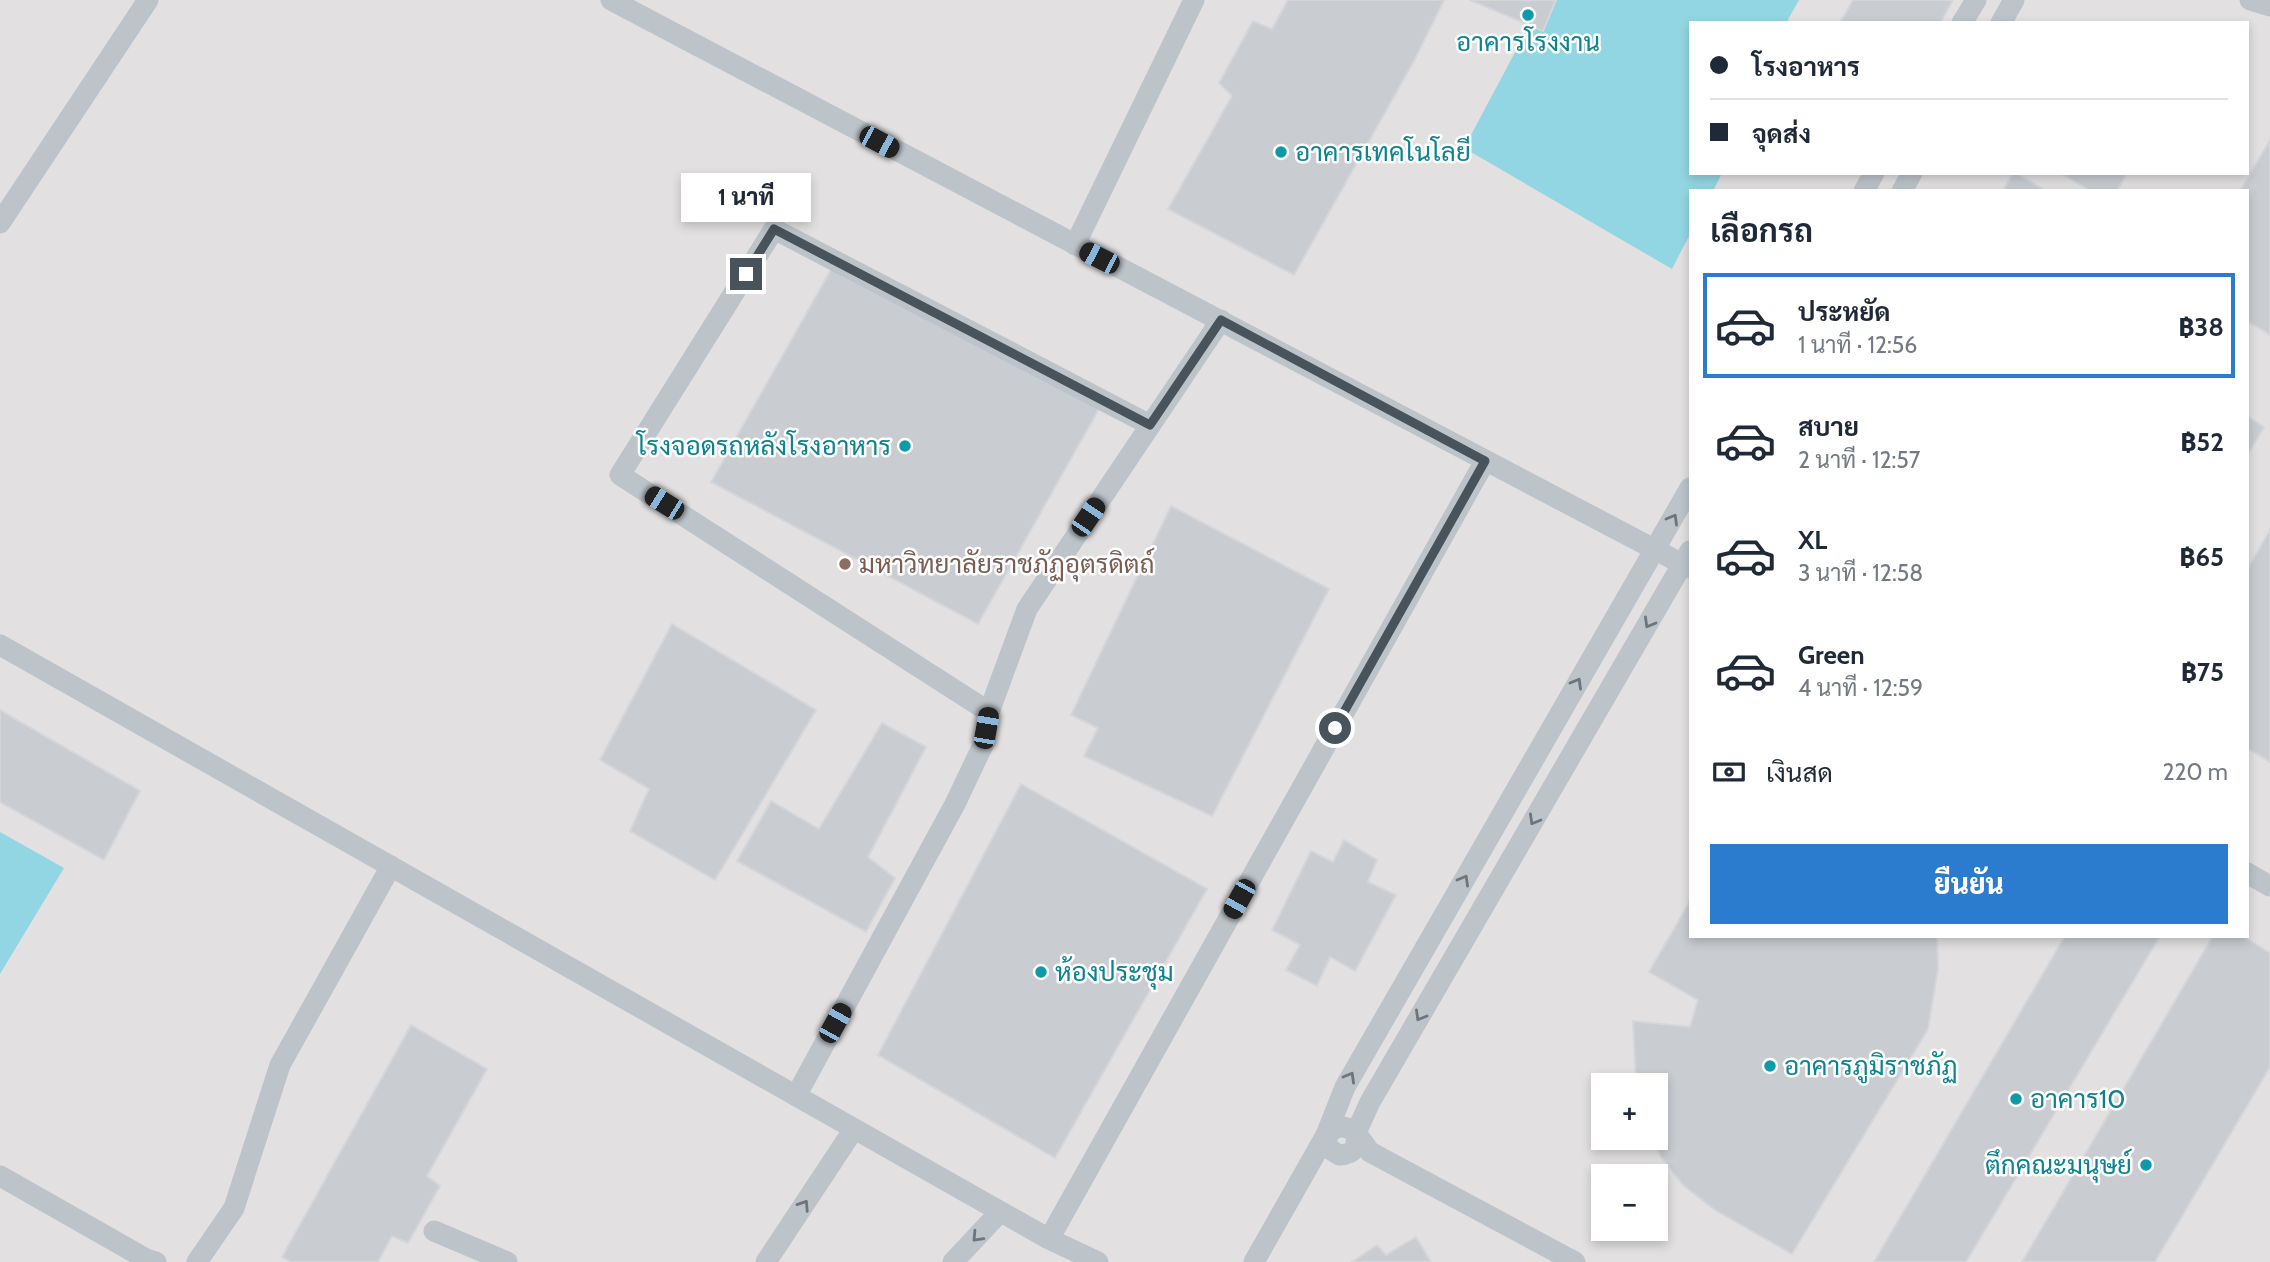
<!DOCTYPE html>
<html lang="th">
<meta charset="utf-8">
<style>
:root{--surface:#fff;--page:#f2f2f3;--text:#1f2937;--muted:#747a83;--line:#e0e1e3;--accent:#2b7bcf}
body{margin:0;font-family:Cabin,Sarabun,sans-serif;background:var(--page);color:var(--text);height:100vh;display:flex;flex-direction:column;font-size:26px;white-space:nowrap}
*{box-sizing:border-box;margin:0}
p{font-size:23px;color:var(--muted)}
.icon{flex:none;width:38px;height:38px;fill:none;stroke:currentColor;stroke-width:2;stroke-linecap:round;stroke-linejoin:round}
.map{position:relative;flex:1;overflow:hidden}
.sheet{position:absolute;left:1689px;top:189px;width:560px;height:749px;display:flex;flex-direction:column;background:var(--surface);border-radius:0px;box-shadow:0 4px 10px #0003}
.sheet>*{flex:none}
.banner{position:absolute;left:1689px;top:21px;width:560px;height:154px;border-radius:0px;box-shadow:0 4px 10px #0003;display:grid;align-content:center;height:154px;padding:0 21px;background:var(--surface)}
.fabs{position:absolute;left:1591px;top:1073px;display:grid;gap:14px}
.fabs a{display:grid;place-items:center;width:77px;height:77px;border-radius:0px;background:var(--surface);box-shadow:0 4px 10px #0003;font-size:35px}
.end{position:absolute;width:32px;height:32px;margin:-16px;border:9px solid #49535b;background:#fff;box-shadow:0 0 0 4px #fff}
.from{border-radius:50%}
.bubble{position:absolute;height:49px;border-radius:0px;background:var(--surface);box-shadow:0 4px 10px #0003;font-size:23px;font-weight:800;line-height:49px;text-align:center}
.car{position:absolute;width:21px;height:42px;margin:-21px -10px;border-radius:9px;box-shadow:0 0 5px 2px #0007;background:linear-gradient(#222 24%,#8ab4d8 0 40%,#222 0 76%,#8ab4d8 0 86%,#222 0)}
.banner b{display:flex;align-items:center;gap:24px;height:66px;font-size:26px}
.banner b+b{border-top:2px solid var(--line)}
.banner i{width:18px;height:18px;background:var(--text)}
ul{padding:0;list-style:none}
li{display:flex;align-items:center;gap:21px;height:105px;margin:0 14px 10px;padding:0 7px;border:4px solid transparent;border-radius:0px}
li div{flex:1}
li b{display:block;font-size:26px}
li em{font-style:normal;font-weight:800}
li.on{border-color:var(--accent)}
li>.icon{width:63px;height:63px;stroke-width:1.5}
h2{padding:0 21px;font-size:32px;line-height:84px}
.pay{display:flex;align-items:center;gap:18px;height:77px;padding:0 21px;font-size:26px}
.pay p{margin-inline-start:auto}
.button{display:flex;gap:14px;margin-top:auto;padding:14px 21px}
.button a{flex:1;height:80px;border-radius:0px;background:var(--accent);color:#fff;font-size:28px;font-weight:800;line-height:80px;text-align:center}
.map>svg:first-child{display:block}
.education{fill:#e2e0e0;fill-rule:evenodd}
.water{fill:#93d6e3}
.building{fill:#c9ccd1;stroke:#d4d6da;stroke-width:2}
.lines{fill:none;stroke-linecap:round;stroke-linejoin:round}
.lane{stroke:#bcc4ca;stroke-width:21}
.oneway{stroke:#6c757c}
.route{stroke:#49535b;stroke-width:9}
.culture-dot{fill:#0f9aa8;stroke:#fff;stroke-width:2.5}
.education-dot{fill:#8d6e63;stroke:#fff;stroke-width:2.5}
.labels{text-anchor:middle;stroke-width:5;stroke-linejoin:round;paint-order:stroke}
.culture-label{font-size:26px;fill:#0d838f;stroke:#fff;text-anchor:start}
.education-label{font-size:26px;fill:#785e54;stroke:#fff;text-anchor:start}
</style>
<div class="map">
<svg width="2270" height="1262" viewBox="0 0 2270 1262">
<rect width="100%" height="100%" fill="#f1efef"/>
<!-- education -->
<path class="education" d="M0,0H2270V1262H0ZM1690,23H2247V173H1690ZM1690,191H2247V936H1690ZM1603,1085H1656V1138H1603ZM1603,1176H1656V1228H1603Z"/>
<!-- water -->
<path class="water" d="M1543,0H1799L1786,23H1690V173H1722L1713,191H1690V234L1672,269L1464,148Z
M0,832L64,868L0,974Z"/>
<!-- building -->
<path class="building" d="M1288,0H1444L1415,59L1294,275L1168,209L1232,96L1219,83L1253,21L1272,29Z
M1470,0H1556L1543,31Z
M1853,0H1953L1940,23H1840Z
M2270,140V335L2247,321V191H2240Z
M2013,173H2016L2046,191H2003Z
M2060,173H2127L2117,191H2091Z
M833,266L1099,409L978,624L711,482Z
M2247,416L2264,427L2247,456Z
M1171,506L1329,589L1212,816L1084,756L1098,728L1071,715Z
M2270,530V762L2247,748V570Z
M672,624L816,710L715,880L630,831L649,789L600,760Z
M0,710L140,791L104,860L0,802Z
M882,723L926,747L868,857L895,878L866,932L737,861L771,801L819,829Z
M1021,784L1207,889L1055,1158L878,1055Z
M1344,840L1377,860L1368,882L1396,895L1355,971L1330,957L1317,986L1286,970L1300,945L1272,930L1311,851L1333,862Z
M1690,901V936H1937L1938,969L1928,1029L1792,1254L1715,1210L1683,1185L1661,1157L1652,1138H1656V1085H1636L1633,1021L1690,1027L1698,1000L1649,972Z
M2065,936H2160L1966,1262H1874Z
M2213,936H2243L2270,953V1067L2155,1262H2022Z
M411,1025L487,1069L427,1176L440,1186L408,1243L392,1236L378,1262H291L282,1257Z
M1416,1237L1431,1262H1352L1377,1245L1386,1255Z"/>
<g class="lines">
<!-- lane -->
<path class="lane" d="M611,0L1690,568
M2250,0L2270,6
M1962,23L1976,0
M2001,23L2014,0
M1864,191L1874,173
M1902,191L1912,173
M0,223L148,0
M1075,245L1194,0
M0,645L1049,1239L1098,1262
M989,712L620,475L774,229L1150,425
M2247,873L2270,886
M796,1096L955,804L984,743L989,712L1027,609L1221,320
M1338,1126L1352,1129L1356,1133C1357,1148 1355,1154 1339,1155L1328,1148L1326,1135Z
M0,1176L146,1259L156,1262
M434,1231L507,1262
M1049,1239L1485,461
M197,1262L234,1208L280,1065L391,866
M766,1262L854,1129
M953,1262L1000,1212
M1254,1262L1326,1135L1345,1087L1690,488
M1575,1262L1370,1152L1356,1133L1370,1102L1690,551"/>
</g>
<!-- one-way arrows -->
<defs><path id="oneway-chevron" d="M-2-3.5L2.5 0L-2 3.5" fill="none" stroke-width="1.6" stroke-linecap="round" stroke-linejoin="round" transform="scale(1.75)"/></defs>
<g class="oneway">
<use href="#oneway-chevron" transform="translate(1673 519) rotate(-60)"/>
<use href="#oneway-chevron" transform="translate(1649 623) rotate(120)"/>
<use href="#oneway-chevron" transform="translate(1577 683) rotate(-60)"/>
<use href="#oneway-chevron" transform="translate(1534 820) rotate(120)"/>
<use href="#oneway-chevron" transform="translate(1464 880) rotate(-60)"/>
<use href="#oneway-chevron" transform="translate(1420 1016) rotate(120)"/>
<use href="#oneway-chevron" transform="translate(1350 1077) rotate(-60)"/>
<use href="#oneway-chevron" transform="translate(804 1205) rotate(-57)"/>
<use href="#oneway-chevron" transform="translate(977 1237) rotate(133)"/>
</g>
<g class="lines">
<!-- route -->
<path class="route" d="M746,274L774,229L1150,425L1221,320L1485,461L1335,728"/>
</g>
<!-- markers -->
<g class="culture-dot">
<circle cx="1528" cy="15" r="7"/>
<circle cx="1281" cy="152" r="7"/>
<circle cx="905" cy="446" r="7"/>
<circle cx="1041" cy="972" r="7"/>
<circle cx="1770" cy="1066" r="7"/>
<circle cx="2016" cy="1099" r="7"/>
<circle cx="2146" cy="1165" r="7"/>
</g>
<circle class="education-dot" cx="845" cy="564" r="7"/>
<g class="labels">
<!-- culture labels -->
<g class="culture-label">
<text x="1528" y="51" text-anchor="middle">อาคารโรงงาน</text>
<text x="1295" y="161">อาคารเทคโนโลยี</text>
<text x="891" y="455" text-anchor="end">โรงจอดรถหลังโรงอาหาร</text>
<text x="1055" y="981">ห้องประชุม</text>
<text x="1784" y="1075">อาคารภูมิราชภัฏ</text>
<text x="2030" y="1108">อาคาร10</text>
<text x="2132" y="1174" text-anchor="end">ตึกคณะมนุษย์</text>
</g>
<!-- education labels -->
<g class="education-label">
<text x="859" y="573">มหาวิทยาลัยราชภัฏอุตรดิตถ์</text>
</g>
</g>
</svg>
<div class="fabs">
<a>+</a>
<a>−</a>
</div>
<i class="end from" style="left:1335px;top:728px"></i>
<i class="end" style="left:746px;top:274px"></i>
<div class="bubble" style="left:681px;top:173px;width:130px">1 นาที</div>
<i class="car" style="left:879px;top:142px;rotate:118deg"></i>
<i class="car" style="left:1099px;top:258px;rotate:297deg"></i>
<i class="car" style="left:664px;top:503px;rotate:302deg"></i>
<i class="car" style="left:1088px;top:517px;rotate:34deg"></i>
<i class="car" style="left:986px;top:728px;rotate:10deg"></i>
<i class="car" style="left:1239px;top:899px;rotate:209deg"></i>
<i class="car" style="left:835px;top:1023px;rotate:29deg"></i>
<div class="banner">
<b><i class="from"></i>โรงอาหาร</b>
<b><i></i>จุดส่ง</b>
</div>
<section class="sheet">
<h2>เลือกรถ</h2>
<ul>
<li class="on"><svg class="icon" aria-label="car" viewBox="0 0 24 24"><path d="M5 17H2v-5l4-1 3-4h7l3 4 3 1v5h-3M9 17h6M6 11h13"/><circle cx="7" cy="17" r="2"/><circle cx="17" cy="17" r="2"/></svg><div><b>ประหยัด</b><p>1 นาที · 12:56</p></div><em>฿38</em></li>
<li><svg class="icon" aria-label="car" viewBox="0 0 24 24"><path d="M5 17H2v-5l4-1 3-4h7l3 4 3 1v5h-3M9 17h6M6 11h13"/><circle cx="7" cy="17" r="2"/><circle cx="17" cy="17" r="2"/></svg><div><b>สบาย</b><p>2 นาที · 12:57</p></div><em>฿52</em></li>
<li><svg class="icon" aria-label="car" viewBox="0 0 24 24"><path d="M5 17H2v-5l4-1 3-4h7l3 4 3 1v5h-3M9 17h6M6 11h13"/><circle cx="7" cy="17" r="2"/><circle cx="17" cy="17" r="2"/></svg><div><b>XL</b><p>3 นาที · 12:58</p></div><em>฿65</em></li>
<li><svg class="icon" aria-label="car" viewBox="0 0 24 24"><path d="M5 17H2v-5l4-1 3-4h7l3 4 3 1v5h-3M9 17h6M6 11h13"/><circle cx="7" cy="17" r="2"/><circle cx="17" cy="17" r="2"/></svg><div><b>Green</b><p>4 นาที · 12:59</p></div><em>฿75</em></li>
</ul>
<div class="pay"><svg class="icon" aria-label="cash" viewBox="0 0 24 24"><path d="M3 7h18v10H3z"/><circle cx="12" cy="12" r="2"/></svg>เงินสด<p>220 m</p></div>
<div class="button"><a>ยืนยัน</a></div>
</section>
</div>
